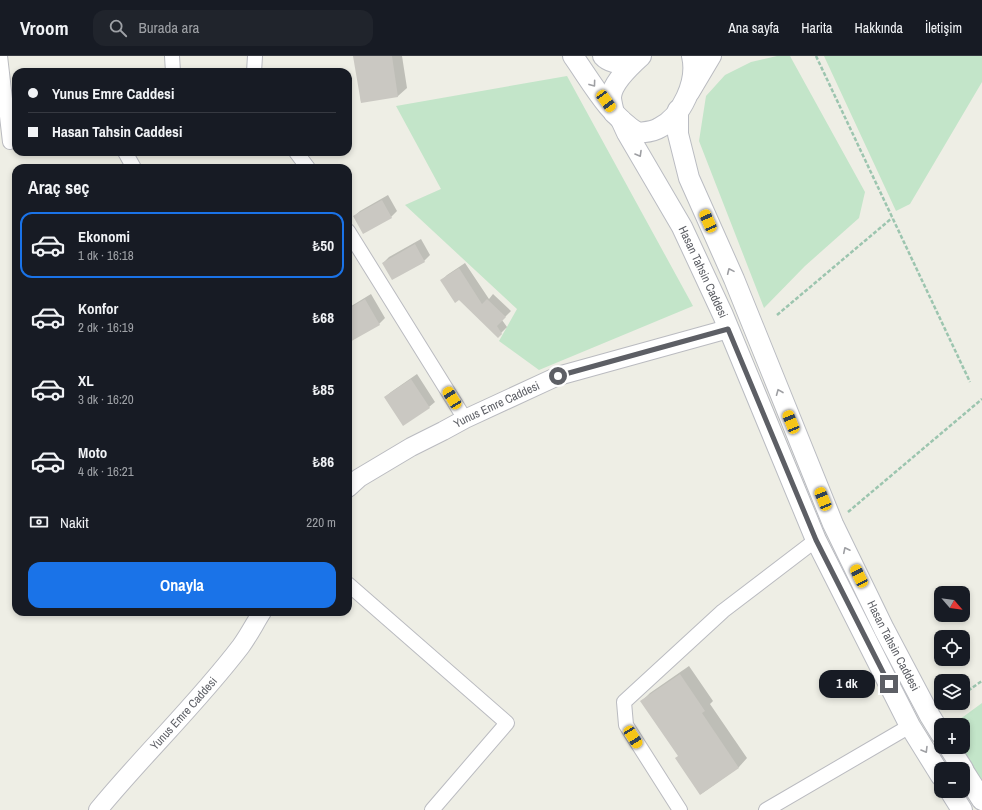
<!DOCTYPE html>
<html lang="tr">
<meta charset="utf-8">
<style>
:root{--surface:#171b24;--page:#20242c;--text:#f1f3f6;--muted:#9ea1a6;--line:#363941;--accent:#1a73e8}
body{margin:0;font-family:"Archivo Narrow",sans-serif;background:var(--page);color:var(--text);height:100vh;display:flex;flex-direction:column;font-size:15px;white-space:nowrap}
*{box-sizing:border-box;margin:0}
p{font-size:13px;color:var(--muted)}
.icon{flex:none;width:22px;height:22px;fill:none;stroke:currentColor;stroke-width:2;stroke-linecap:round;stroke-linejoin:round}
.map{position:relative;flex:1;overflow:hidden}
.details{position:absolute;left:12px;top:108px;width:340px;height:452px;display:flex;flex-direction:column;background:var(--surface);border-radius:12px;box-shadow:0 2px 6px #0003}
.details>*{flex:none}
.guide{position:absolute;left:12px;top:12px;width:340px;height:88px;border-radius:12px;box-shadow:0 2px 6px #0003;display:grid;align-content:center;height:88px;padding:0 16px;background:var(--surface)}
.needle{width:26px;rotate:118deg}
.tools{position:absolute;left:934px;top:530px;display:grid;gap:8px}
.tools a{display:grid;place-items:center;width:36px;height:36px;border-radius:8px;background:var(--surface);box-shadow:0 2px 6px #0003;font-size:20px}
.end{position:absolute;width:18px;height:18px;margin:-9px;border:5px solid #5d5f65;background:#fff;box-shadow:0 0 0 2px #fff}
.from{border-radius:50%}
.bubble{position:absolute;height:28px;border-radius:12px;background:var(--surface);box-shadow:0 2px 6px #0003;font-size:13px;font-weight:700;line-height:28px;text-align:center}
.car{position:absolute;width:12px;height:24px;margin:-12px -6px;border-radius:5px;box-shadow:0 0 3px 1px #0007;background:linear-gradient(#f5c518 24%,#345 0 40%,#f5c518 0 76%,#345 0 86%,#f5c518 0)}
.guide b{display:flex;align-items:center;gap:14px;height:38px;font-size:15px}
.guide b+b{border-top:1px solid var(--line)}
.guide i{width:10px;height:10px;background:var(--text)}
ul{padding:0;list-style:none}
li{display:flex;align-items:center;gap:12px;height:66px;margin:0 8px 6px;padding:0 8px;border:2px solid transparent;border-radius:12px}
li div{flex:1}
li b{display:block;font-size:15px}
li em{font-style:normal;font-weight:700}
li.selected{border-color:var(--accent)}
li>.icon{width:36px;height:36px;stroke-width:1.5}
h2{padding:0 16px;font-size:18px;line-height:48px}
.pay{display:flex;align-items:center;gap:10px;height:44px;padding:0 16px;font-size:15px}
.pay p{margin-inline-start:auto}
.button{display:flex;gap:8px;margin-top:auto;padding:8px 16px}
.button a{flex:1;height:46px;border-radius:12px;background:var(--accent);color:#fff;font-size:16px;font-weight:700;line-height:46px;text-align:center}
header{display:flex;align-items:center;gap:24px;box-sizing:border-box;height:56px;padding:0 20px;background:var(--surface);border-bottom:1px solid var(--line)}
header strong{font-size:19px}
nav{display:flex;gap:22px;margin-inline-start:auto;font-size:14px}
.search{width:280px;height:36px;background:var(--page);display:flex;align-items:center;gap:10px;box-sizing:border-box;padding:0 14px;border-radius:12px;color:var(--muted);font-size:15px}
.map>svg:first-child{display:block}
.green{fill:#c3e5c9}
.shadow{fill:#0003}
.building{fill:#cac8c2}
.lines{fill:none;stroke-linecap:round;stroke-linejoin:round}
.minor-casing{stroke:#babbc0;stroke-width:16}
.tertiary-casing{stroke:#babbc0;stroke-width:20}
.secondary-casing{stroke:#babcc2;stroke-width:22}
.path{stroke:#9cc5af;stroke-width:2.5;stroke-dasharray:4 2;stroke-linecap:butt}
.minor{stroke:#fff;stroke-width:14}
.tertiary{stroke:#fff;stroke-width:18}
.secondary{stroke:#fff;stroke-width:20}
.oneway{stroke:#9e9fa3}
.route{stroke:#5d5f65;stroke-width:5}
.labels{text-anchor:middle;stroke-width:3;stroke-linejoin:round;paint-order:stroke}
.street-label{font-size:12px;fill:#5d5f65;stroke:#fff}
</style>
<header>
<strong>Vroom</strong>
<div class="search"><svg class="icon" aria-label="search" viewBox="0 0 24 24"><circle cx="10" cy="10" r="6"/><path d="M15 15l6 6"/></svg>Burada ara</div>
<nav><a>Ana sayfa</a><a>Harita</a><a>Hakkında</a><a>İletişim</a></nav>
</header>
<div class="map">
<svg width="982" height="754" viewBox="0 0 982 754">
<rect width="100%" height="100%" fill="#eeeee5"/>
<!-- green -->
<path class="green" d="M777,0H790L865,136L859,162L805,210L764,252L699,85L706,40L725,19L751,6Z
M824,0H982V26L910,148L896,155Z
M567,20L693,250L539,314L499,285L517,253L405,149L441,133L396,50Z
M982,647V732L955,691H963V669H952Z"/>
<!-- shadow -->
<path class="shadow" d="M356,0H402L407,32L398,40L361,46Z
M142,96H152L143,99Z
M388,139L397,155L391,161L354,160L360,155Z
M421,183L430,199L424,205L383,207L389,201Z
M465,207L489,243L493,238L511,255L502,264L507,271L498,280L442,224L447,219Z
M371,238L385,262L379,268L352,284L348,276V252Z
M417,318L435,346L429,351L385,341L391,336Z
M689,610L713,645L710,648L747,702L739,711L701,738L679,700L642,645L650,637Z"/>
<!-- building -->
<path class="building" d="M353,0H392L398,41L361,47Z
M382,144L392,162L363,178L353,160Z
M415,188L425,206L392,224L382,207Z
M459,212L482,248L487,243L506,261L497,270L502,278L498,282L459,244L455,247L440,224Z
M365,243L380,269L348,287V253Z
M411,323L430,352L403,370L384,341Z
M680,618L705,655L702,657L739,712L700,739L675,702L678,700L640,645Z"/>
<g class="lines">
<defs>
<path id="minor" d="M0,0L10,86
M172,0L173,16
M254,16L255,0
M125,96L134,112
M296,96L308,112
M348,175L465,363
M348,528L507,667L432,754
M680,754L626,669L624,646L723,555L816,484
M766,754L910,670"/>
<g id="tertiary">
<path d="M690,37L712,0"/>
<path id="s1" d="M348,432L359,422L411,391L443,375L465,363L558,320L728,273"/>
<path id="s2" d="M98,754C144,698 197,648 241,590C249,579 255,567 262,556"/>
</g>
<g id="secondary">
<path d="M573,0C592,27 609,59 638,77C644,76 653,76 659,72C682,61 698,25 692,0"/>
<path d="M603,0C610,8 622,7 632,8"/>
<path id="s3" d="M678,54V78L689,122L734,223L833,468L884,573L930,660L941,678"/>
<path d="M614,57C613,52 611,46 611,41C612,27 631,9 641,0"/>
<path id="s4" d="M621,64L627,77L682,171L723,259L816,484L910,670L941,720"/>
<path d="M949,691L963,713"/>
<path d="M963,714L982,744"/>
<path d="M950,735L962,754"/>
</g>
</defs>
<!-- minor casing -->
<use href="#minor" class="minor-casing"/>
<!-- tertiary casing -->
<use href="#tertiary" class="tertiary-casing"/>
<!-- secondary casing -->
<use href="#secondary" class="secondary-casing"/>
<!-- path -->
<path class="path" d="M816,0L970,326
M777,259L892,162
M848,456L982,343
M963,638L982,625"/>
<!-- minor -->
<use href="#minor" class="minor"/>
<!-- tertiary -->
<use href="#tertiary" class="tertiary"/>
<!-- secondary -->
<use href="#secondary" class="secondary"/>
</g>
<!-- one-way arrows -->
<defs><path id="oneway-chevron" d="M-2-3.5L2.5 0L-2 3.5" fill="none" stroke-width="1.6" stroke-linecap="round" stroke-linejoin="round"/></defs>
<g class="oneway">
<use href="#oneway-chevron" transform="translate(593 28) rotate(54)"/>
<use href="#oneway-chevron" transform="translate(639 98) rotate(60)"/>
<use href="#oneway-chevron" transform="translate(730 215) rotate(-114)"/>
<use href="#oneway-chevron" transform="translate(779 336) rotate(-112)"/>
<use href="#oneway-chevron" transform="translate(846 494) rotate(-116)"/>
<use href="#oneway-chevron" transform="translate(925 694) rotate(59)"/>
</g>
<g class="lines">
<!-- route -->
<path class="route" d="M558,320L728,273L816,484L889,628"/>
</g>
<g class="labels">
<!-- street labels -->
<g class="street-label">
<text dy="4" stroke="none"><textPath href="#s4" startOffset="173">Hasan Tahsin Caddesi</textPath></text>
<text dy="4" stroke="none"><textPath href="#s1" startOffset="171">Yunus Emre Caddesi</textPath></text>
<text dy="4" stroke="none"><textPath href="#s3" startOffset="580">Hasan Tahsin Caddesi</textPath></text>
<text dy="4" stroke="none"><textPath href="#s2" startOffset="129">Yunus Emre Caddesi</textPath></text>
</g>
</g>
</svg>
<div class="tools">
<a><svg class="needle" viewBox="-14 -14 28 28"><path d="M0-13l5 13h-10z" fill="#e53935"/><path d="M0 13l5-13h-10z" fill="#9ea1a6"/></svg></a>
<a><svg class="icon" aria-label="locate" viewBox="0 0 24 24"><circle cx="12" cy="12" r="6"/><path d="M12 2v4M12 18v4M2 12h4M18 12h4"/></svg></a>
<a><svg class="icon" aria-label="layers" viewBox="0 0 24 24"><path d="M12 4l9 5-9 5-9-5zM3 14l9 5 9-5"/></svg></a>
<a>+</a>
<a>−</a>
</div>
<i class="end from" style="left:558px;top:320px"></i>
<i class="end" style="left:889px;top:628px"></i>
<div class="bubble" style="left:819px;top:614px;width:56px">1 dk</div>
<i class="car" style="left:606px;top:45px;rotate:144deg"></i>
<i class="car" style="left:708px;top:165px;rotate:336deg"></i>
<i class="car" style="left:452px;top:342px;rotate:328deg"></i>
<i class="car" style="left:791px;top:366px;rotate:338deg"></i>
<i class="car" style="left:823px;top:443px;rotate:338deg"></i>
<i class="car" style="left:859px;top:520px;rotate:334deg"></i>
<i class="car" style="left:633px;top:681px;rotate:148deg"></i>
<div class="guide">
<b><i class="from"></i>Yunus Emre Caddesi</b>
<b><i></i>Hasan Tahsin Caddesi</b>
</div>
<section class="details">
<h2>Araç seç</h2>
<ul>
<li class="selected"><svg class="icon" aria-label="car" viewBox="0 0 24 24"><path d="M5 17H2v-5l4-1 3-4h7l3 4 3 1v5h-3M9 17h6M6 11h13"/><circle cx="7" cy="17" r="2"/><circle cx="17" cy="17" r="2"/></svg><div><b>Ekonomi</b><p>1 dk · 16:18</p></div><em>₺50</em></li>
<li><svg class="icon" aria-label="car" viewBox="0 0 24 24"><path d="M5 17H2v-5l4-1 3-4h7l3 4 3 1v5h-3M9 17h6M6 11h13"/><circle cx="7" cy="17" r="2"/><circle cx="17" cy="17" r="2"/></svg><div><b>Konfor</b><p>2 dk · 16:19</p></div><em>₺68</em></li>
<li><svg class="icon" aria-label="car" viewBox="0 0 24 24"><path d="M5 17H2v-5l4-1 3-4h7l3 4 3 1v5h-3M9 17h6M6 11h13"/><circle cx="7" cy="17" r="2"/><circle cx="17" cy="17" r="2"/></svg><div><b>XL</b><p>3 dk · 16:20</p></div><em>₺85</em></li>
<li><svg class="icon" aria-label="car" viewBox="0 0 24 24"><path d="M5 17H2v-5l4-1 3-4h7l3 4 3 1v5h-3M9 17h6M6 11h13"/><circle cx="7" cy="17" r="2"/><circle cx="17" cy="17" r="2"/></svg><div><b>Moto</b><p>4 dk · 16:21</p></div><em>₺86</em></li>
</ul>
<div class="pay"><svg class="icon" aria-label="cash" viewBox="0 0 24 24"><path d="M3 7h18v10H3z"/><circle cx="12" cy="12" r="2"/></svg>Nakit<p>220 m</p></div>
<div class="button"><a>Onayla</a></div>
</section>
</div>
